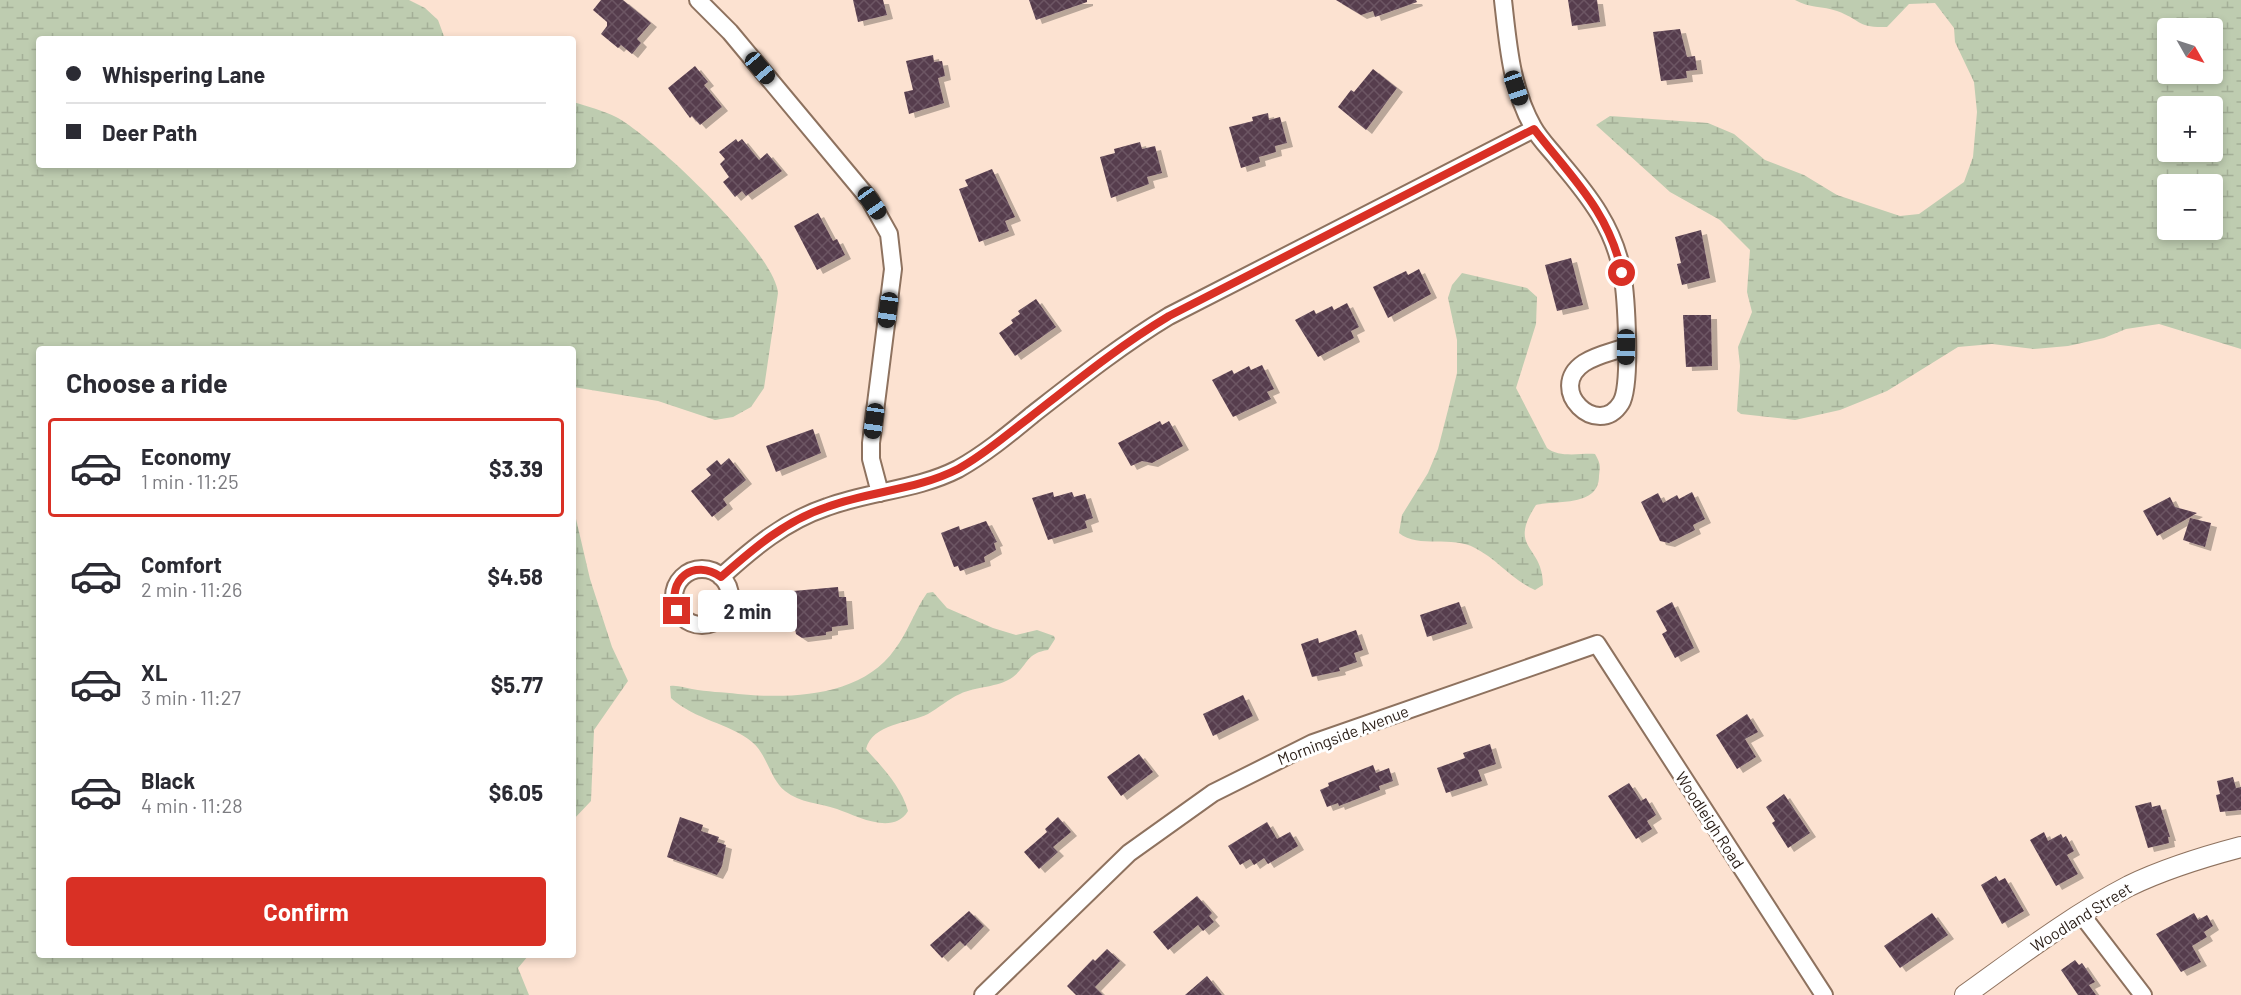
<!DOCTYPE html>
<meta charset="utf-8">
<style>
:root{--surface:#fff;--page:#f2f2f3;--text:#2b2b33;--muted:#7c7c81;--line:#e1e1e2;--accent:#d93025}
body{margin:0;font-family:Barlow,sans-serif;background:var(--page);color:var(--text);height:100vh;display:flex;flex-direction:column;font-size:22px;white-space:nowrap}
*{box-sizing:border-box;margin:0}
p{font-size:20px;color:var(--muted)}
.icon{flex:none;width:33px;height:33px;fill:none;stroke:currentColor;stroke-width:2;stroke-linecap:round;stroke-linejoin:round}
.map{position:relative;flex:1;overflow:hidden}
.side{position:absolute;left:36px;top:346px;width:540px;height:612px;display:flex;flex-direction:column;background:var(--surface);border-radius:6px;box-shadow:0 3px 9px #0003}
.side>*{flex:none}
.top-card{position:absolute;left:36px;top:36px;width:540px;height:132px;border-radius:6px;box-shadow:0 3px 9px #0003;display:grid;align-content:center;height:132px;padding:0 30px;background:var(--surface)}
.needle{width:39px;rotate:129deg}
.tools{position:absolute;left:2157px;top:18px;display:grid;gap:12px}
.tools a{display:grid;place-items:center;width:66px;height:66px;border-radius:6px;background:var(--surface);box-shadow:0 3px 9px #0003;font-size:30px}
.end{position:absolute;width:27px;height:27px;margin:-14px;border:8px solid #d93025;background:#fff;box-shadow:0 0 0 3px #fff}
.from{border-radius:50%}
.bubble{position:absolute;height:42px;border-radius:6px;background:var(--surface);box-shadow:0 3px 9px #0003;font-size:20px;font-weight:700;line-height:42px;text-align:center}
.car{position:absolute;width:18px;height:36px;margin:-18px -9px;border-radius:8px;box-shadow:0 0 4px 2px #0007;background:linear-gradient(#222 24%,#8ab4d8 0 40%,#222 0 76%,#8ab4d8 0 86%,#222 0)}
.top-card b{display:flex;align-items:center;gap:21px;height:57px;font-size:22px}
.top-card b+b{border-top:2px solid var(--line)}
.top-card i{width:15px;height:15px;background:var(--text)}
ul{padding:0;list-style:none}
li{display:flex;align-items:center;gap:18px;height:99px;margin:0 12px 9px;padding:0 18px;border:3px solid transparent;border-radius:6px}
li div{flex:1}
li b{display:block;font-size:22px}
li em{font-style:normal;font-weight:700}
li.active{border-color:var(--accent)}
li>.icon{width:54px;height:54px;stroke-width:1.5}
h2{padding:0 30px;font-size:27px;line-height:72px}
.cta{display:flex;gap:12px;margin-top:auto;padding:12px 30px}
.cta a{flex:1;height:69px;border-radius:6px;background:var(--accent);color:#fff;font-size:24px;font-weight:700;line-height:69px;text-align:center}
.map>svg:first-child{display:block}
.wetland{fill:url(#wetland-marsh);fill-rule:evenodd}
.building{fill:url(#building-cross-hatch);filter:url(#shadow)}
.lines{fill:none;stroke-linecap:round;stroke-linejoin:round}
.minor-casing{stroke:#8e725f;stroke-width:20}
.tertiary-casing{stroke:#8e725f;stroke-width:22}
.minor{stroke:#fff;stroke-width:16}
.tertiary{stroke:#fff;stroke-width:20}
.route{stroke:#d93025;stroke-width:8}
.labels{text-anchor:middle;stroke-width:6;stroke-linejoin:round;paint-order:stroke}
.street-label{font-size:16px;fill:#2d211a;stroke:#fff}
</style>
<div class="map">
<svg width="2241" height="995" viewBox="0 0 2241 995">
<defs>
<pattern id="wetland-marsh" width="20" height="14" patternUnits="userSpaceOnUse" patternTransform="scale(1.5)"><rect width="20" height="14" fill="#beccb0"/><path d="M1 5h8M5 5V1M11 12h8M15 12V8" fill="none" stroke="#a4af97"/></pattern>
<pattern id="building-cross-hatch" width="8" height="8" patternUnits="userSpaceOnUse" patternTransform="scale(1.5)"><rect width="8" height="8" fill="#573d4e"/><path d="M0 0l8 8M0 8l8-8" fill="none" stroke="#6c5664"/></pattern>
<filter id="shadow"><feDropShadow dx="6" dy="4" stdDeviation="0" flood-color="#0004"/></filter>
</defs>
<rect width="100%" height="100%" fill="#fce2d1"/>
<!-- wetland -->
<path class="wetland" d="M0,0H409L425,8L438,20L445,39H39V165H573V102C587,106 604,111 616,117C654,137 775,253 778,293L764,388L751,407L733,417L715,420L658,401L573,387V350H39V956H528L518,968L529,995H0Z
M1795,0H2241V349L2159,324L2126,329L2104,338L2068,346L2034,349L1992,344L1958,347L1887,391L1840,410L1795,420L1741,414L1737,411L1740,366L1738,347L1752,312L1747,292L1750,250L1720,220L1670,192L1596,125L1610,116L1708,123L1734,134L1765,160L1804,175L1837,195L1900,216L1919,214L1964,182L1973,157L1977,112L1974,82L1955,42L1954,28L1935,3L1909,4L1887,27C1856,28 1862,20 1837,11C1823,6 1809,8 1795,0ZM2212,28V74H2168V28ZM2168,106H2212V152H2168ZM2168,184H2212V230H2168Z
M1462,273L1527,288L1537,297L1536,324L1516,388L1547,448C1559,458 1580,453 1595,454C1601,464 1600,466 1599,476C1599,507 1557,500 1536,505C1507,550 1543,544 1543,585L1535,590C1512,580 1497,559 1475,548C1452,535 1419,549 1399,533L1402,515L1428,473L1438,449L1449,406L1457,373V340L1448,298L1452,285Z
M573,506L590,579L612,647L628,681L594,730L591,801L573,820Z
M933,592L947,608L993,628L1016,635L1037,630L1054,636L1055,639L1048,650C1026,653 1028,665 1013,677C998,688 976,686 960,694C948,699 939,708 928,714C908,724 873,723 866,749C882,767 901,786 908,811C893,836 857,816 837,809C819,803 800,803 785,791C770,779 767,754 752,742C729,723 695,720 671,698L670,686C679,685 684,688 692,689C707,692 723,692 738,694C790,699 862,697 895,649C908,632 915,610 927,593Z"/>
<!-- building -->
<path class="building" d="M601,0H623L651,23L637,39L641,43L632,54L621,45L618,48L601,34L607,26V22L593,10Z
M853,0H883L887,15L858,22Z
M1029,0H1087V2L1036,20Z
M1336,0H1416L1417,2L1375,17L1373,11L1361,15Z
M1568,0H1597L1600,22L1572,26Z
M1680,29L1687,57L1695,56L1697,70L1686,71L1687,78L1661,81L1653,32Z
M933,55L934,62L942,61L945,76L938,78L944,103L909,114L904,92L913,90L906,61Z
M695,66L708,82L704,85L722,107L700,125L692,116L690,118L668,88Z
M1373,69L1397,88L1366,130L1338,107L1351,90L1354,92Z
M1268,113L1269,120L1280,117L1287,143L1275,146L1276,152L1259,157L1260,162L1241,168L1229,127L1253,121L1252,117Z
M736,139L738,142L742,139L759,160L767,153L782,171L746,196L742,191L735,197L723,182L729,177L720,164L725,159L719,152Z
M1140,142L1142,149L1155,146L1162,173L1147,177L1149,184L1111,198L1100,157L1115,153L1114,149Z
M992,169L1015,217L1005,221L1009,231L979,242L959,189L968,186L965,180Z
M818,213L833,241L837,239L845,255L817,270L794,226Z
M1701,230L1710,278L1682,285L1677,264L1681,263L1675,237Z
M1571,258L1583,305L1557,311L1545,265Z
M1419,269L1431,294L1388,318L1373,287L1406,271L1408,275Z
M1036,299L1056,327L1015,356L999,333L1013,323L1011,320L1020,314L1018,311Z
M1347,303L1359,327L1351,331L1354,338L1318,357L1295,320L1314,310L1316,314L1332,306L1334,310Z
M1683,315H1711L1712,366L1686,367Z
M1262,365L1274,389L1267,392L1271,399L1233,417L1212,380L1232,370L1234,374L1249,366L1251,370Z
M1160,421L1162,425L1169,421L1183,446L1152,463L1142,461L1131,466L1118,443Z
M813,429L821,453L776,472L766,446Z
M729,458L746,480L723,499L727,505L712,517L691,491L711,475L706,469L717,460L721,465Z
M1053,492L1054,497L1072,492L1074,497L1085,494L1093,518L1085,521L1087,528L1048,540L1032,498Z
M1692,492L1705,519L1693,525L1695,530L1669,543L1660,541L1641,502L1658,493L1663,503L1677,495L1679,499Z
M2170,497L2175,507L2197,513L2157,536L2143,511Z
M2190,518L2211,523L2205,547L2183,540Z
M986,521L997,542L994,543L996,550L984,557L985,562L960,571L958,566L954,567L941,533L959,526L960,530Z
M838,587L839,597H846L848,625L832,627V631L826,632V635L802,638L796,634L794,623H784L782,592Z
M1459,602L1467,624L1427,637L1420,615Z
M1672,602L1694,648L1675,658L1662,634L1667,631L1656,611Z
M1356,630L1363,650L1354,653L1357,662L1339,668L1340,671L1312,677L1301,644L1318,638L1319,643Z
M1243,695L1253,716L1213,736L1203,714Z
M1747,714L1758,732L1745,739L1756,757L1737,769L1716,735Z
M1490,744L1496,764L1478,770L1482,781L1446,793L1437,768L1465,758L1463,753Z
M1139,754L1153,772L1121,796L1107,777Z
M1373,765L1376,773L1389,768L1393,781L1379,786L1380,790L1339,806L1338,803L1327,807L1320,790L1329,786L1328,783Z
M2233,777L2236,788L2241,787V810L2220,812L2216,795L2220,794L2217,781Z
M1629,783L1641,801L1646,798L1656,815L1647,821L1652,829L1636,839L1608,796Z
M1784,794L1810,833L1788,848L1772,823L1775,821L1766,807Z
M2151,802L2152,807L2160,805L2170,837H2168L2169,843L2148,848L2135,806Z
M680,817L703,825L701,831L719,837L717,842L726,845L722,866L717,875L667,857Z
M1058,817L1071,832L1053,847L1058,852L1039,869L1024,852L1047,832L1045,829Z
M1267,822L1277,839L1290,832L1298,846L1268,864L1264,858L1254,865L1250,859L1240,865L1228,846Z
M2044,832L2048,841L2061,834L2063,838L2066,836L2074,851L2067,855L2078,874L2056,886L2030,840Z
M1996,876L1999,881L2005,878L2024,911L2002,924L1981,885Z
M1197,896L1212,913L1209,916L1214,922L1203,931L1198,925L1168,950L1153,932Z
M969,911L984,926L965,946L960,941L942,958L930,945Z
M1932,913L1948,935L1900,968L1884,946Z
M2194,913L2198,920L2207,915L2213,926L2204,932L2207,937L2192,946L2201,962L2181,972L2156,934Z
M1107,949L1120,961L1095,987L1103,995H1076L1067,986L1093,959L1095,961Z
M2075,960L2079,965L2082,963L2095,982L2089,985L2096,995H2078L2061,970Z
M1207,976L1222,995H1185Z"/>
<g class="lines">
<defs>
<path id="minor" d="M698,0L730,32L870,200L889,234L893,269L871,443V459L880,493
M1503,0C1508,44 1511,88 1533,127C1540,140 1552,151 1561,163C1589,196 1614,228 1622,272C1626,295 1632,385 1621,403C1598,440 1545,389 1584,363C1596,355 1612,352 1626,347
M674 597a28 28 0 1 1 56 0a28 28 0 1 1-56 0Z
M721,577C753,548 785,521 827,507C870,491 917,490 958,469C985,454 1009,434 1032,415C1077,380 1121,345 1169,316L1534,129
M2081,914L2143,995
M983,995L1129,853L1213,793L1313,743L1597,644L1824,995"/>
<path id="tertiary" d="M1965,995C2018,957 2071,916 2129,886C2164,869 2203,857 2241,847"/>
</defs>
<!-- minor casing -->
<use href="#minor" class="minor-casing"/>
<!-- tertiary casing -->
<use href="#tertiary" class="tertiary-casing"/>
<!-- minor -->
<use href="#minor" class="minor"/>
<!-- tertiary -->
<use href="#tertiary" class="tertiary"/>
</g>
<g class="lines">
<!-- route -->
<path class="route" d="M677,611C666,579 694,558 721,577C754,548 785,521 827,507C870,491 917,490 958,469C984,455 1006,435 1029,418C1075,382 1119,346 1169,316L1534,129C1571,177 1609,211 1622,273"/>
</g>
<g class="labels">
<!-- street labels -->
<g class="street-label">
<text transform="translate(1343 735) rotate(-21)" y="6">Morningside Avenue</text>
<text transform="translate(1710 820) rotate(57)" y="6">Woodleigh Road</text>
<text transform="translate(2081 917) rotate(-32)" y="6">Woodland Street</text>
</g>
</g>
</svg>
<div class="tools">
<a><svg class="needle" viewBox="-14 -14 28 28"><path d="M0-13l5 13h-10z" fill="#e53935"/><path d="M0 13l5-13h-10z" fill="#7c7c81"/></svg></a>
<a>+</a>
<a>−</a>
</div>
<i class="end from" style="left:1622px;top:273px"></i>
<i class="end" style="left:677px;top:611px"></i>
<div class="bubble" style="left:698px;top:590px;width:99px">2 min</div>
<i class="car" style="left:760px;top:68px;rotate:140deg"></i>
<i class="car" style="left:1516px;top:88px;rotate:161deg"></i>
<i class="car" style="left:872px;top:203px;rotate:145deg"></i>
<i class="car" style="left:888px;top:310px;rotate:188deg"></i>
<i class="car" style="left:1626px;top:347px;rotate:181deg"></i>
<i class="car" style="left:874px;top:421px;rotate:188deg"></i>
<div class="top-card">
<b><i class="from"></i>Whispering Lane</b>
<b><i></i>Deer Path</b>
</div>
<section class="side">
<h2>Choose a ride</h2>
<ul>
<li class="active"><svg class="icon" aria-label="car" viewBox="0 0 24 24"><path d="M5 17H2v-5l4-1 3-4h7l3 4 3 1v5h-3M9 17h6M6 11h13"/><circle cx="7" cy="17" r="2"/><circle cx="17" cy="17" r="2"/></svg><div><b>Economy</b><p>1 min · 11:25</p></div><em>$3.39</em></li>
<li><svg class="icon" aria-label="car" viewBox="0 0 24 24"><path d="M5 17H2v-5l4-1 3-4h7l3 4 3 1v5h-3M9 17h6M6 11h13"/><circle cx="7" cy="17" r="2"/><circle cx="17" cy="17" r="2"/></svg><div><b>Comfort</b><p>2 min · 11:26</p></div><em>$4.58</em></li>
<li><svg class="icon" aria-label="car" viewBox="0 0 24 24"><path d="M5 17H2v-5l4-1 3-4h7l3 4 3 1v5h-3M9 17h6M6 11h13"/><circle cx="7" cy="17" r="2"/><circle cx="17" cy="17" r="2"/></svg><div><b>XL</b><p>3 min · 11:27</p></div><em>$5.77</em></li>
<li><svg class="icon" aria-label="car" viewBox="0 0 24 24"><path d="M5 17H2v-5l4-1 3-4h7l3 4 3 1v5h-3M9 17h6M6 11h13"/><circle cx="7" cy="17" r="2"/><circle cx="17" cy="17" r="2"/></svg><div><b>Black</b><p>4 min · 11:28</p></div><em>$6.05</em></li>
</ul>
<div class="cta"><a>Confirm</a></div>
</section>
</div>
